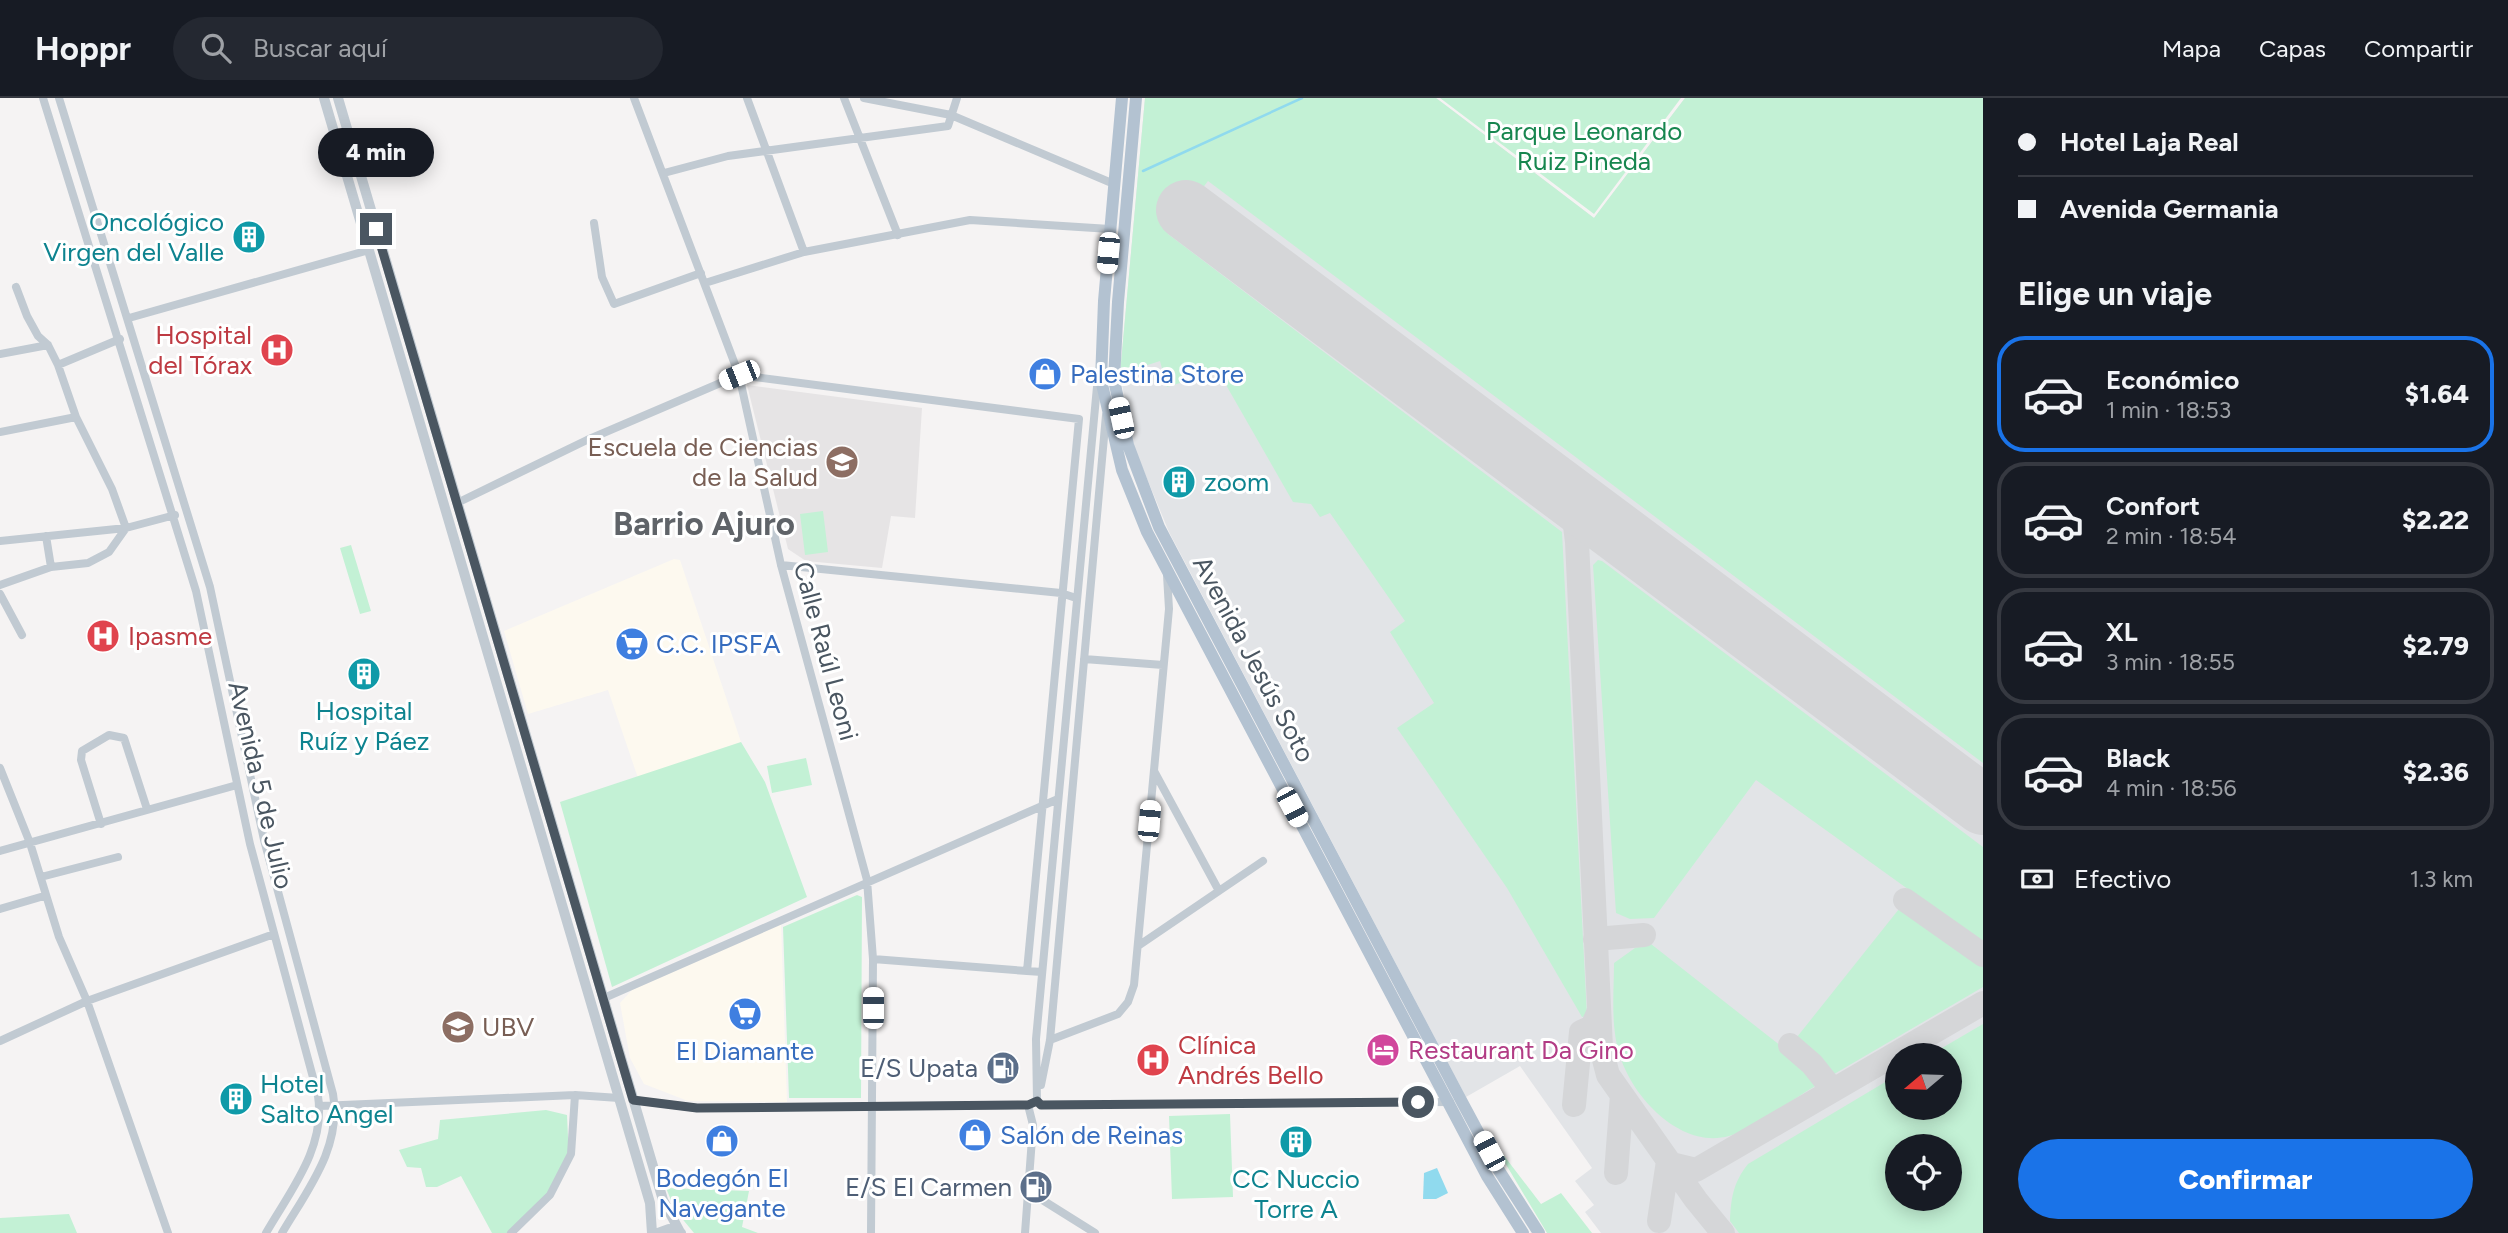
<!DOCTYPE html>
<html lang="es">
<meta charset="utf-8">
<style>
:root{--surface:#171b24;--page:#242831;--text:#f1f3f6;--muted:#9ea1a6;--line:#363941;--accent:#1a73e8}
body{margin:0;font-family:Figtree,sans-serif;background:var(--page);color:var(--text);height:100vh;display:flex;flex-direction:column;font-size:26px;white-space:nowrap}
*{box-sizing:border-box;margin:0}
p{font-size:23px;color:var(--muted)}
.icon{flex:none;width:38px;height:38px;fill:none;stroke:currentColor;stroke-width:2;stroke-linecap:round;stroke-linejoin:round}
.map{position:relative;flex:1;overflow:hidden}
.details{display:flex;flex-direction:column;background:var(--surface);width:525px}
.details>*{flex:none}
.banner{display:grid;align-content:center;height:154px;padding:0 35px;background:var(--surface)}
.needle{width:46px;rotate:251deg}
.buttons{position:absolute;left:1885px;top:945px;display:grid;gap:14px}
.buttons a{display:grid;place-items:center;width:77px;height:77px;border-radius:50%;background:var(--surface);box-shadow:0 4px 18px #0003;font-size:35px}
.end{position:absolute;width:32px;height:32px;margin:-16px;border:9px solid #4a5661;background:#fff;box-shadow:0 0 0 4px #fff}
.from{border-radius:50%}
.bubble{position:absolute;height:49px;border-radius:24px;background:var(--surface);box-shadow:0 4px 18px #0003;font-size:23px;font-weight:800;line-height:49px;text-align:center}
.car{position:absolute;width:21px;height:42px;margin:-21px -10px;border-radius:9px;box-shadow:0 0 5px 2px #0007;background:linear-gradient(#fff 24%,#345 0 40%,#fff 0 76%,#345 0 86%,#fff 0)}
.banner b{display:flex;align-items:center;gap:24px;height:66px;font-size:26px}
.banner b+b{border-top:2px solid var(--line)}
.banner i{width:18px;height:18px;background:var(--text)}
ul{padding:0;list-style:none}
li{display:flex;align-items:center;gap:21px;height:116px;margin:0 14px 10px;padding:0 21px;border:4px solid var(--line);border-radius:28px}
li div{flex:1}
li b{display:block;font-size:26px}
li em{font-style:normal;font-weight:800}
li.active{border-color:var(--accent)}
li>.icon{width:63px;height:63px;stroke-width:1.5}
h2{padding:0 35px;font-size:32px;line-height:84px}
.pay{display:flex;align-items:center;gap:18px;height:77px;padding:0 35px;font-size:26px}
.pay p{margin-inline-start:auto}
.primary-button{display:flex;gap:14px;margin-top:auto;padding:14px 35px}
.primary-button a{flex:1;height:80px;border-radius:42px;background:var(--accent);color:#fff;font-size:28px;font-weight:800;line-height:80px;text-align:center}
header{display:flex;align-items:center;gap:42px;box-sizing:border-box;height:98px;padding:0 35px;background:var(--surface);border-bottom:2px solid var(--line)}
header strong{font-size:33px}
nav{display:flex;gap:38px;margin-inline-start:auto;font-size:24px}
.search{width:490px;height:63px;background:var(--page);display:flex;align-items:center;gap:18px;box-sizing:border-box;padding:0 24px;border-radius:38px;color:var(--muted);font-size:26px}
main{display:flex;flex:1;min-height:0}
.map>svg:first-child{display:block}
.commercial{fill:#fdf9ef}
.education{fill:#e6e4e5}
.airport{fill:#e2e4e7;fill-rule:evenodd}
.green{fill:#c3f1d5;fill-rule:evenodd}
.water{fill:#90daee}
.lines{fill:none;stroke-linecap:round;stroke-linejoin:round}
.stream{stroke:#90daee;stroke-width:2.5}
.taxiway{stroke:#d5d6d8;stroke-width:24}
.runway{stroke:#d5d6d8;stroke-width:60}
.minor{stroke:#c1cad2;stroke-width:8}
.tertiary{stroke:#c1cad2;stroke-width:10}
.primary{stroke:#b3c2d1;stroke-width:12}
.route{stroke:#4a5661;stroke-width:9}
.labels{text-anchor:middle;stroke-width:6;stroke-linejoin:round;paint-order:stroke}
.park-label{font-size:26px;fill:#17864f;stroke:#fff}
.culture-label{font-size:26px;fill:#0d838f;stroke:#fff;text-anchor:start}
.health-label{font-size:26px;fill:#be3a42;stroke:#fff;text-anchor:start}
.shop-label{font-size:26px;fill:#366cbe;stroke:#fff;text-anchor:start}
.education-label{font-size:26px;fill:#785e54;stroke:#fff;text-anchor:end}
.street-label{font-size:26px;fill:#4a5661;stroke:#fff}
.hotel-label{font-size:26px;fill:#b23c85;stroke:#fff;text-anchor:start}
.service-label{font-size:26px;fill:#4e5e75;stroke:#fff;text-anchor:end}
.district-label{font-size:33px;font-weight:bold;fill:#5f6368;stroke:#fff}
</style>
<header>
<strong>Hoppr</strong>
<div class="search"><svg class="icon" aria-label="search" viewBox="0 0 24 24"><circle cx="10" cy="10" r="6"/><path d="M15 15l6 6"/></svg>Buscar aquí</div>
<nav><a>Mapa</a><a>Capas</a><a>Compartir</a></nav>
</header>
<main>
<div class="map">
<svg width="1983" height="1135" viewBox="0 0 1983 1135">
<rect width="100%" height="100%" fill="#f5f3f3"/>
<!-- commercial -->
<path class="commercial" d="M674,461L680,462L741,644L638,680L608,592L528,616L504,533Z
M781,826L787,1004L688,1003L644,986L630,960L620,905L632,892Z"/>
<!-- education -->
<path class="education" d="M747,287L922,310L915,420L891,418L882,470L806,463L788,451Z"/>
<!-- airport -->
<path class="airport" d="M1145,0H1436L1594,120L1685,0H1983V1135H1601L1585,1114L1594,1107L1575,1083L1592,1070L1520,968L1466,999L1169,434L1134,349L1120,276ZM1897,957H1950V1010H1897ZM1897,1048H1950V1101H1897Z"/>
<!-- green -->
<path class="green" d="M1145,0H1436L1594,120L1685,0H1983V665L1208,83L1168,136L1562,434L1587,918L1582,919L1507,790L1397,630L1434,605L1390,534L1405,523L1330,415L1320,419L1311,406L1293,404L1218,273L1167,289L1160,263L1120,276Z
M1440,0H1681L1594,116Z
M823,413L828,454L805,457L800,416Z
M351,447L371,513L360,516L340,450Z
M1598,462L1602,463L1983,749V845L1756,682L1654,820L1630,821L1616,815L1593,467Z
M741,644L765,684L807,799L612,889L560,704Z
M806,660L812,687L772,695L767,668Z
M857,797L862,799L861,1000H789L783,829Z
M1899,811L1983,867V889L1829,979L1797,939Z
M1651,846L1786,952L1803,967L1817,987C1794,1000 1753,1032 1729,1038C1682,1051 1635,1002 1621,961C1610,931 1614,896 1614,865L1635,850Z
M1983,926V1135H1739L1730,1123C1731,1100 1733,1085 1748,1066L1897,977V1010H1950V957H1930ZM1897,1048H1950V1101H1897Z
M546,1012L567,1017L569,1061L550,1097L511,1135H492L461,1078L437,1089H426L421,1070L407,1069L399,1052L438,1041L440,1022Z
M1230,1016L1233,1099L1172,1101L1169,1018Z
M1489,1038L1541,1106L1561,1095L1592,1135H1547Z
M666,1090L749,1093L742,1129L758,1135H694L675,1112Z
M69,1116L77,1135H0V1120Z"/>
<!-- water -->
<path class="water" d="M1437,1070L1448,1095L1436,1101H1423L1424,1075Z"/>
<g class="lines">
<!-- stream -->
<path class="stream" d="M1143,73L1302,0"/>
<!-- taxiway -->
<path class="taxiway" d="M1555,387L1572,403L1577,444L1601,950L1608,977L1696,1102L1723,1135
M1577,444C1585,424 1604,426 1621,434
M1905,802L1983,857
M1595,841L1644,837
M1790,947L1812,966L1832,991
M1574,1007L1581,934L1592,929L1598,915
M1671,1066L1696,1072L1983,905
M1616,1075L1622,997
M1659,1123L1668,1063"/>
<!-- runway -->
<path class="runway" d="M1186,112L1983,707"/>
<!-- minor -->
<path class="minor" d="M43,0L196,493L250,746L318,998C326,1050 290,1093 266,1135
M59,0L210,489L264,742L333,996C342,1049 308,1091 282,1135
M634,0L739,277L781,467L867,782L873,861L871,1135
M747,0L804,154
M844,0L898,137
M864,0L951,17L1114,86
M664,75L728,58L948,28L957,0
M594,125L602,179L614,206L701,175
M705,185L804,154L970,122L1110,131
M129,220L369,152
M0,256L48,247
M58,267L120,241
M0,334L76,319
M457,405L587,342L739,277L1079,321L1027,873L1042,874
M46,438L51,469
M0,443L126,430L175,417
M781,467L1061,495L1076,500
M0,487L51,469L88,465L109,454L126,430L112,391L76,319L58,267L48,247L38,238L27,218L16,189
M0,496L22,537
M1084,561L1163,567
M0,670L30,745L59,839L87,903L168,1135
M1154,673L1219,793
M101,726L81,662L82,653L109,637L124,640L147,711
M0,753L237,687
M41,779L118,759
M0,811L44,798
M1138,848L1263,763
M873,861L1027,873
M604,900L1058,701
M1050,942L1118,916L1128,904L1134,887L1169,511L1167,477
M0,943L87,903L274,836
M1041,987L1050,942L1106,317
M633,1002L697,1010L1028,1007L1037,1003L1041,1007L1450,1004
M1037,1003L1036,941L1098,278
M320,1008L575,997L619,1000
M1028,1093L1095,1135
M511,1135L550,1097L571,1056L575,997
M1025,1135L1033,1027L1028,1007"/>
<!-- tertiary -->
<path class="tertiary" d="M324,0L650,1105L652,1135
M338,0L663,1102L680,1134
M658,1135L669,1131L681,1135"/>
<!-- primary -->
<path class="primary" d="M1122,0L1104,203L1101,282L1122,372L1147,434L1487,1078L1523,1135
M1136,0L1118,204L1114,282L1128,347L1159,429L1462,1004L1498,1071L1539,1135"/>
</g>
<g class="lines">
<!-- route -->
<path class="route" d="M376,131L633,1002L697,1010L1028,1007L1037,1003L1041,1007L1418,1004"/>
</g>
<!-- icons -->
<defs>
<symbol id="building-disc" viewBox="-11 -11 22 22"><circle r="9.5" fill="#0f9aa8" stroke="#fff"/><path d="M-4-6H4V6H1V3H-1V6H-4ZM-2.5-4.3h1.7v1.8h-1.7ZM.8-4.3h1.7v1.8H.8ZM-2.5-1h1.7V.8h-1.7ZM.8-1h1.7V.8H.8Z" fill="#fff"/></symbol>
<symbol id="hospital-disc" viewBox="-11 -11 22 22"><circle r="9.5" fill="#e0444e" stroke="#fff"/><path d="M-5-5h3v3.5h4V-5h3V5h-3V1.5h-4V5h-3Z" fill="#fff"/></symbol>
<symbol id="shop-disc" viewBox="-11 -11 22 22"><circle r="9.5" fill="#3f7fe0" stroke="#fff"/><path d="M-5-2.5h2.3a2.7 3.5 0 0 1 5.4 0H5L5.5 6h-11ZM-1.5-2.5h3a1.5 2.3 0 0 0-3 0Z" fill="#fff"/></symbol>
<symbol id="university-disc" viewBox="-11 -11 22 22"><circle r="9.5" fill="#8d6e63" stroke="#fff"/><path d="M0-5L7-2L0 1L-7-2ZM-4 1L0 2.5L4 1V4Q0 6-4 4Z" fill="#fff"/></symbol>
<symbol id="supermarket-disc" viewBox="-11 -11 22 22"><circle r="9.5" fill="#3f7fe0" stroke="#fff"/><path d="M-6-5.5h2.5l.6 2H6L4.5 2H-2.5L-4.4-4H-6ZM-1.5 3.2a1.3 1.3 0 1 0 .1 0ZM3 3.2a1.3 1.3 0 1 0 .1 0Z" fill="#fff"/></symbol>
<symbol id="hotel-disc" viewBox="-11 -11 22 22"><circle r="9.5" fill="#d1479c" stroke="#fff"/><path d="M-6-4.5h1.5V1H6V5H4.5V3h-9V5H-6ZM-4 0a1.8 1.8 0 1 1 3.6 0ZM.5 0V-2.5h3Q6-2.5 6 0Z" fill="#fff"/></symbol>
<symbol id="fuel-disc" viewBox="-11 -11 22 22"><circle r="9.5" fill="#5c6f8a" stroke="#fff"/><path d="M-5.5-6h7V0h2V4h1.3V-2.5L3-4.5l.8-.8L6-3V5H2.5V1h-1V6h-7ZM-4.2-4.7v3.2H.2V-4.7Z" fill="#fff"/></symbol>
</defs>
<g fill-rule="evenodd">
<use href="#building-disc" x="230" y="120" width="38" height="38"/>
<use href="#hospital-disc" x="258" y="233" width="38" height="38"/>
<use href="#shop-disc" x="1026" y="257" width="38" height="38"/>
<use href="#university-disc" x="823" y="345" width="38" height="38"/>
<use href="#building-disc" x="1160" y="365" width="38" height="38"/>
<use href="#hospital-disc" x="84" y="519" width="38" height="38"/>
<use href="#supermarket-disc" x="613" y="527" width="38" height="38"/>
<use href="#building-disc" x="345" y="557" width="38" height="38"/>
<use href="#supermarket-disc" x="726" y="897" width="38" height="38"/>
<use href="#university-disc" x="439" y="910" width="38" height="38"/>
<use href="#hotel-disc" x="1364" y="933" width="38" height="38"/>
<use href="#hospital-disc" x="1134" y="943" width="38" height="38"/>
<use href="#fuel-disc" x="984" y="951" width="38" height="38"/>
<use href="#building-disc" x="217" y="982" width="38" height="38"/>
<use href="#shop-disc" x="956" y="1018" width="38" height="38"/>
<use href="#shop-disc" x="703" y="1024" width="38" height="38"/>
<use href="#building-disc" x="1277" y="1025" width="38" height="38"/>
<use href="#fuel-disc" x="1017" y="1070" width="38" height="38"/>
</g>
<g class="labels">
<!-- park labels -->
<g class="park-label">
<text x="1584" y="42">Parque Leonardo<tspan x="1584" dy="30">Ruiz Pineda</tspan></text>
</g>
<!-- culture labels -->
<g class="culture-label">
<text x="224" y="133" text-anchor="end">Oncológico<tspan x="224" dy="30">Virgen del Valle</tspan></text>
<text x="1204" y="393">zoom</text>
<text x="364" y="622" text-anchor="middle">Hospital<tspan x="364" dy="30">Ruíz y Páez</tspan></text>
<text x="260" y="995">Hotel<tspan x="260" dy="30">Salto Angel</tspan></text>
<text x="1296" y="1090" text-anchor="middle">CC Nuccio<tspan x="1296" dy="30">Torre A</tspan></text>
</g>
<!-- health labels -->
<g class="health-label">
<text x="252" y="246" text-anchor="end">Hospital<tspan x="252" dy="30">del Tórax</tspan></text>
<text x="128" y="547">Ipasme</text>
<text x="1178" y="956">Clínica<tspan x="1178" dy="30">Andrés Bello</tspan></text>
</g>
<!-- shop labels -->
<g class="shop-label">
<text x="1070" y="285">Palestina Store</text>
<text x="656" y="555">C.C. IPSFA</text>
<text x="745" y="962" text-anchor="middle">El Diamante</text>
<text x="1000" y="1046">Salón de Reinas</text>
<text x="722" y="1089" text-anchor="middle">Bodegón El<tspan x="722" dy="30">Navegante</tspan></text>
</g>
<!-- education labels -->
<g class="education-label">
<text x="818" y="358">Escuela de Ciencias<tspan x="818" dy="30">de la Salud</tspan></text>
<text x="482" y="938" text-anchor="start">UBV</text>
</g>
<!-- street labels -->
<g class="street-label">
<text transform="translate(826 553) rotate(75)" y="9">Calle Raúl Leoni</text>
<text transform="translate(1254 561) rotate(62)" y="9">Avenida Jesús Soto</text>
<text transform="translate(261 687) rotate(77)" y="9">Avenida 5 de Julio</text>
</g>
<!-- hotel labels -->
<g class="hotel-label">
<text x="1408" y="961">Restaurant Da Gino</text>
</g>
<!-- service labels -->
<g class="service-label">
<text x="978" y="979">E/S Upata</text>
<text x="1012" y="1098">E/S El Carmen</text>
</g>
<!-- district labels -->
<g class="district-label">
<text x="704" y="437">Barrio Ajuro</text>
</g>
</g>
</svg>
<div class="buttons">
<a><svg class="needle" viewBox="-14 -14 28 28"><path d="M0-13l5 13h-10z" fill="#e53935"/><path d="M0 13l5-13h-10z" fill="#9ea1a6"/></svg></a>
<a><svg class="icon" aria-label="locate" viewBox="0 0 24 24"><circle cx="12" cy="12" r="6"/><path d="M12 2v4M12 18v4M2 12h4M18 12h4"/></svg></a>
</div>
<i class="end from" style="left:1418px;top:1004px"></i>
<i class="end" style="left:376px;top:131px"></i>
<div class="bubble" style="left:318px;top:30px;width:116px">4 min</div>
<i class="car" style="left:1108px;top:155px;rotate:185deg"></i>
<i class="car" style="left:739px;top:277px;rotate:248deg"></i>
<i class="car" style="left:1121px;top:320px;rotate:348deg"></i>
<i class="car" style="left:1292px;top:709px;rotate:152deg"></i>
<i class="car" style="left:1149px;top:723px;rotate:5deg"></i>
<i class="car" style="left:873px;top:910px;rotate:0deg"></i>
<i class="car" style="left:1489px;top:1053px;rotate:332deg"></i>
</div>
<section class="details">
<div class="banner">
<b><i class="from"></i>Hotel Laja Real</b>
<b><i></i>Avenida Germania</b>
</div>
<h2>Elige un viaje</h2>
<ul>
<li class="active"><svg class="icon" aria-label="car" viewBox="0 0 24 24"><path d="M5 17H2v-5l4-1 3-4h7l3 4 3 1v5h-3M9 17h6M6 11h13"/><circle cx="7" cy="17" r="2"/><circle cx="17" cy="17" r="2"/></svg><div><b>Económico</b><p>1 min · 18:53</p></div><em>$1.64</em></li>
<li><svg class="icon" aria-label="car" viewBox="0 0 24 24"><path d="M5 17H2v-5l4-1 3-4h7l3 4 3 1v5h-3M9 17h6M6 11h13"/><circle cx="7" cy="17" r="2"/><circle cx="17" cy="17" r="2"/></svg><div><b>Confort</b><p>2 min · 18:54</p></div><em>$2.22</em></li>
<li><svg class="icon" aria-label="car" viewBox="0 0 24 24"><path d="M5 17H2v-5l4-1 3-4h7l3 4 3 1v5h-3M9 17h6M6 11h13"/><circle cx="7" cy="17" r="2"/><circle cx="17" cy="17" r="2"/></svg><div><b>XL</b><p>3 min · 18:55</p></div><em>$2.79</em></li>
<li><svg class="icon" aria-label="car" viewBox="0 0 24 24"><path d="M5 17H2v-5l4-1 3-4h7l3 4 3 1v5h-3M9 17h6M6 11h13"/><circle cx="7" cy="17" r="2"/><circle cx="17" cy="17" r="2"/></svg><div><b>Black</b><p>4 min · 18:56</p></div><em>$2.36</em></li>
</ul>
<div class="pay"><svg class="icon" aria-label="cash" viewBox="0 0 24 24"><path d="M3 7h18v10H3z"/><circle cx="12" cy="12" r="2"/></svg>Efectivo<p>1.3 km</p></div>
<div class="primary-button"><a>Confirmar</a></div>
</section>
</main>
